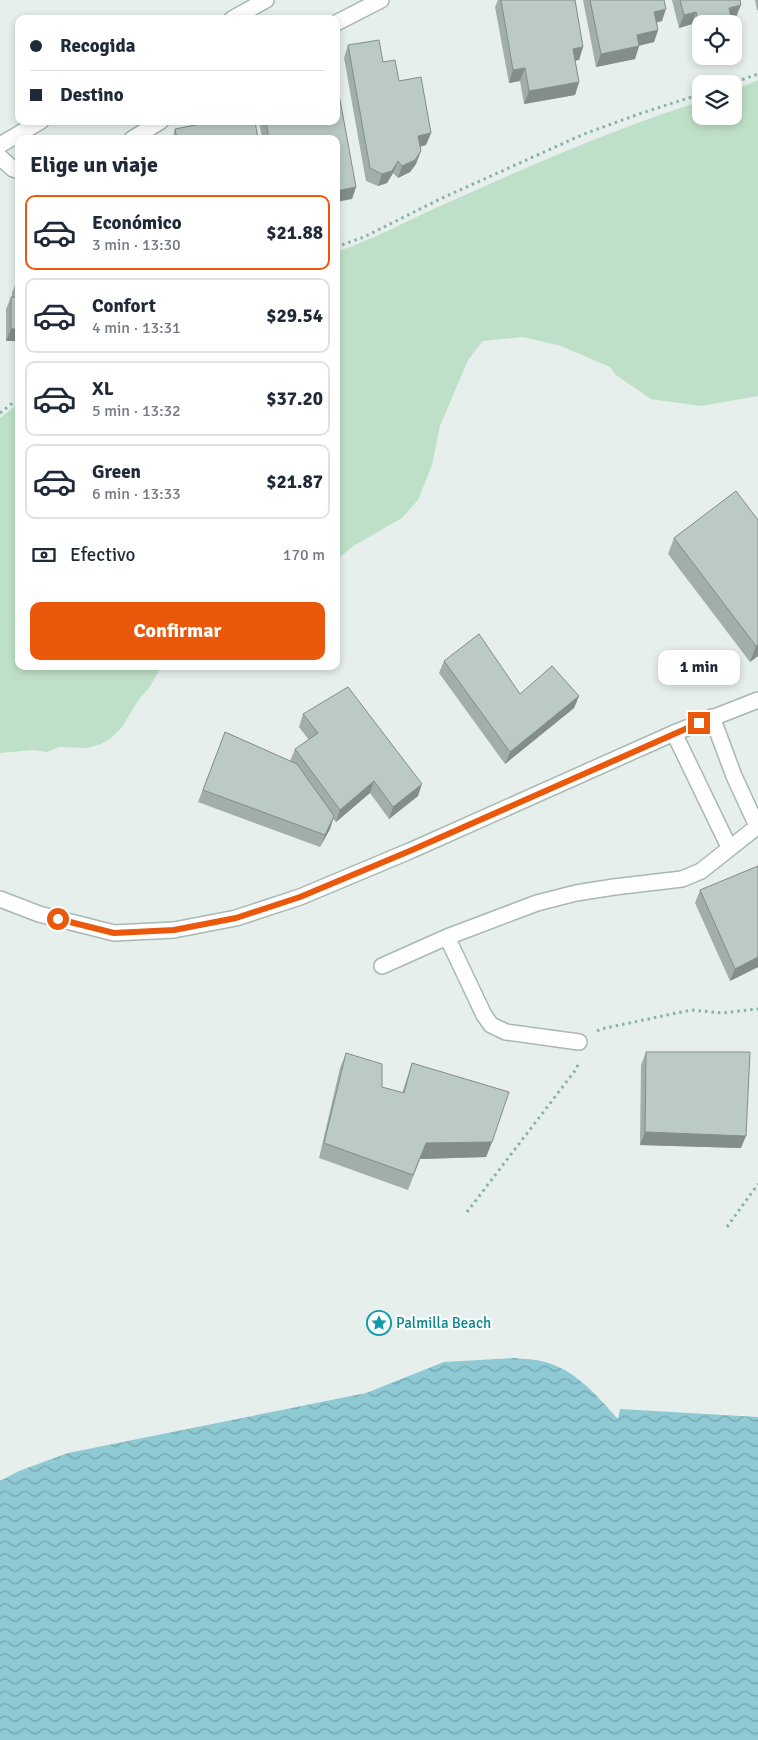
<!DOCTYPE html>
<html lang="es">
<meta charset="utf-8">
<style>
:root{--surface:#fff;--page:#f6f6f7;--text:#1f2937;--muted:#747a83;--line:#e0e1e3;--accent:#ea580c}
body{margin:0;font-family:Signika,sans-serif;background:var(--page);color:var(--text);height:100vh;display:flex;flex-direction:column;font-size:19px;white-space:nowrap}
*{box-sizing:border-box;margin:0}
p{font-size:16px;color:var(--muted)}
.icon{flex:none;width:28px;height:28px;fill:none;stroke:currentColor;stroke-width:2;stroke-linecap:round;stroke-linejoin:round}
.map{position:relative;flex:1;overflow:hidden}
.sheet{position:absolute;left:15px;top:135px;width:325px;height:535px;display:flex;flex-direction:column;background:var(--surface);border-radius:10px;box-shadow:0 2px 8px #0003}
.sheet>*{flex:none}
.banner{position:absolute;left:15px;top:15px;width:325px;height:110px;border-radius:10px;box-shadow:0 2px 8px #0003;display:grid;align-content:center;height:110px;padding:0 15px;background:var(--surface)}
.fabs{position:absolute;left:692px;top:15px;display:grid;gap:10px}
.fabs a{display:grid;place-items:center;width:50px;height:50px;border-radius:10px;background:var(--surface);box-shadow:0 2px 8px #0003;font-size:25px}
.end{position:absolute;width:22px;height:22px;margin:-11px;border:6px solid #ea580c;background:#fff;box-shadow:0 0 0 2px #fff}
.from{border-radius:50%}
.bubble{position:absolute;height:35px;border-radius:10px;background:var(--surface);box-shadow:0 2px 8px #0003;font-size:16px;font-weight:800;line-height:35px;text-align:center}
.banner b{display:flex;align-items:center;gap:18px;height:48px;font-size:19px}
.banner b+b{border-top:1px solid var(--line)}
.banner i{width:12px;height:12px;background:var(--text)}
ul{padding:0;list-style:none}
li{display:flex;align-items:center;gap:15px;height:75px;margin:0 10px 8px;padding:0 5px;border:2px solid var(--line);border-radius:10px}
li div{flex:1}
li b{display:block;font-size:19px}
li em{font-style:normal;font-weight:800}
li.current{border-color:var(--accent)}
li>.icon{width:45px;height:45px;stroke-width:1.5}
h2{padding:0 15px;font-size:22px;line-height:60px}
.pay{display:flex;align-items:center;gap:12px;height:55px;padding:0 15px;font-size:19px}
.pay p{margin-inline-start:auto}
.action{display:flex;gap:10px;margin-top:auto;padding:10px 15px}
.action a{flex:1;height:58px;border-radius:10px;background:var(--accent);color:#fff;font-size:20px;font-weight:800;line-height:58px;text-align:center}
.map>svg:first-child{display:block}
.green{fill:#bfe0c8}
.water{fill:url(#water-waves)}
.lines{fill:none;stroke-linecap:round;stroke-linejoin:round}
.street-casing{stroke:#a8b8b2;stroke-width:18}
.path{stroke:#86b3a5;stroke-width:3;stroke-dasharray:2.5 4;stroke-linecap:butt}
.street{stroke:#fff;stroke-width:15}
.wall{fill:#a1aea9}
.shaded-wall{fill:#838d89}
.building{fill:#bbcac4;stroke:#838d89}
.route{stroke:#ea580c;stroke-width:6}
.labels{text-anchor:middle;stroke-width:4.5;stroke-linejoin:round;paint-order:stroke}
.culture-label{font-size:15px;fill:#0d838f;stroke:#f7fbf9;text-anchor:start}
</style>
<div class="map">
<svg width="758" height="1740" viewBox="0 0 758 1740">
<defs>
<pattern id="water-waves" width="16" height="10" patternUnits="userSpaceOnUse" patternTransform="scale(1.25)"><rect width="16" height="10" fill="#8ec9d4"/><path d="M0 5q4-4 8 0t8 0" fill="none" stroke="#74a5ad"/></pattern>
</defs>
<rect width="100%" height="100%" fill="#e6efeb"/>
<!-- green -->
<path class="green" d="M758,80V396L701,406L651,399L616,375L610,367L561,346L523,337L483,341L468,360L440,426L432,465L418,500L402,518L355,545L336,560V252C375,239 410,219 447,203C531,165 614,129 701,101V116H734V90Z
M19,403V666H162L149,688L139,699L122,727L111,738L101,744L87,748L59,747L47,752L34,750L0,753V418Z"/>
<!-- water -->
<path class="water" d="M514,1358C524,1359 535,1359 545,1362C577,1371 596,1395 618,1419L620,1409L758,1417V1740H0V1481L19,1471L68,1453L366,1393L444,1362Z"/>
<g class="lines">
<defs>
<path id="street" d="M232,19L266,0
M336,23L381,0
M132,139L161,121
M0,145L41,121
M0,157L13,169L19,171
M712,717L734,776L757,826
M674,733L729,847
M0,899L39,914L114,933L174,930L236,918L300,897L412,850L674,733L758,700
M447,937L484,1015L491,1025L506,1032L579,1042
M382,966L447,937L537,903L576,893L614,887L682,879L701,871L758,826"/>
</defs>
<!-- street casing -->
<use href="#street" class="street-casing"/>
<!-- path -->
<path class="path" d="M730,84L758,74
M336,247L364,237L440,199L584,134L639,114L701,94
M0,413L19,398
M597,1031L601,1029L691,1010L722,1013L758,1009
M467,1212L577,1068L578,1063
M727,1227L758,1184"/>
<!-- street -->
<use href="#street" class="street"/>
</g>
<!-- wall -->
<path class="wall" d="M498,0H575L583,47L579,60H575L579,82L575,95L524,104L520,81L509,83L495,7Z
M583,0H664L662,21L657,22L658,30L654,42L639,46L635,59L596,67Z
M672,0H740L736,17L701,24V36L695,37L692,24L679,28Z
M755,0H758V10H757Z
M348,45L383,62L399,81L431,133L426,145L420,147L416,164L410,172L398,178L393,173L387,183L378,186L366,181L344,58Z
M198,121H255L258,139H172L175,129L199,124Z
M259,121H336L356,187L352,199L336,139H262Z
M19,274V341H6V309L11,297H12V293Z
M736,491L758,656L750,662L668,554L674,538Z
M444,661L520,694L579,696L574,708L505,764L439,673Z
M303,714L418,796L389,819L370,793L336,822L333,819L330,829L320,847L198,802L225,732L290,761L295,749L309,740L299,727Z
M758,866V967L730,981L695,903L700,890Z
M646,1052L741,1148L640,1145L641,1065Z
M346,1053L382,1087L402,1093L412,1063L492,1142L486,1157L420,1159L408,1190L319,1158L340,1068Z"/>
<!-- shaded-wall -->
<path class="shaded-wall" d="M741,5L736,17L730,18L729,24H704L729,8Z
M666,9L662,21L650,24L654,12Z
M696,12L692,24L679,28L684,15Z
M700,25H701V36L695,37Z
M658,30L654,42L632,47L637,35Z
M639,46L635,59L596,67L601,54Z
M583,47L579,60L569,62L573,49Z
M525,68L520,81L509,83L513,70Z
M579,82L575,95L524,104L529,91Z
M431,133L426,145L413,148L418,136Z
M421,151L416,164L410,172L398,178L402,166Z
M398,161L393,173L387,183L378,186L382,174Z
M356,187L352,199L336,202V191Z
M11,329H19V341H6Z
M758,645V656L750,662L756,646Z
M579,696L574,708L505,764L510,752Z
M374,781L370,793L336,822L340,810Z
M422,784L418,796L389,819L393,807Z
M334,816L330,829L320,847L325,835Z
M758,957V967L730,981L735,969Z
M645,1132L746,1136L741,1148L640,1145Z
M492,1142L486,1157L420,1159L408,1190L426,1143Z"/>
<!-- building -->
<path class="building" d="M501,0H575L583,47L573,49L579,82L529,91L525,68L513,70Z
M590,0H664L666,9L654,12L658,30L637,35L639,46L601,54Z
M680,0H740L741,5L729,8L731,17L704,24H701L700,25L696,12L684,15Z
M379,40L383,62L395,60L399,81L421,77L431,133L418,136L421,151L415,160L402,166L398,161L392,171L382,174L370,168L348,45Z
M336,78L356,187L336,191V139H269L266,121H336Z
M205,121H255L258,139H177L175,129L205,123Z
M19,274V329H11V297H16L17,280Z
M736,491L758,520V645L756,646L674,538Z
M479,634L520,694L552,666L579,696L510,752L444,661Z
M348,687L422,784L393,807L374,781L340,810L295,749L318,733L303,714Z
M225,732L297,764L334,816L325,835L203,790Z
M758,866V957L735,969L700,890Z
M646,1052H750L746,1136L645,1132Z
M346,1053L382,1064V1087L404,1093L412,1063L509,1092L492,1142L426,1143L413,1175L324,1143Z"/>
<g class="lines">
<!-- route -->
<path class="route" d="M58,919L114,933L174,930L236,918L300,897L412,850L699,723"/>
</g>
<!-- icons -->
<defs>
<symbol id="sight-ring" viewBox="-11 -11 22 22"><circle r="9.5" fill="#f7fbf9" stroke="#0f9aa8" stroke-width="1.5"/><path d="M0-6L1.8-2.2L6-1.7L2.9 1.2L3.7 5.4L0 3.3L-3.7 5.4L-2.9 1.2L-6-1.7L-1.8-2.2Z" fill="#0f9aa8"/></symbol>
</defs>
<g fill-rule="evenodd">
<use href="#sight-ring" x="365" y="1309" width="28" height="28"/>
</g>
<g class="labels">
<!-- culture labels -->
<g class="culture-label">
<text x="396" y="1328">Palmilla Beach</text>
</g>
</g>
</svg>
<div class="fabs">
<a><svg class="icon" aria-label="locate" viewBox="0 0 24 24"><circle cx="12" cy="12" r="6"/><path d="M12 2v4M12 18v4M2 12h4M18 12h4"/></svg></a>
<a><svg class="icon" aria-label="layers" viewBox="0 0 24 24"><path d="M12 4l9 5-9 5-9-5zM3 14l9 5 9-5"/></svg></a>
</div>
<i class="end from" style="left:58px;top:919px"></i>
<i class="end" style="left:699px;top:723px"></i>
<div class="bubble" style="left:658px;top:650px;width:82px">1 min</div>
<div class="banner">
<b><i class="from"></i>Recogida</b>
<b><i></i>Destino</b>
</div>
<section class="sheet">
<h2>Elige un viaje</h2>
<ul>
<li class="current"><svg class="icon" aria-label="car" viewBox="0 0 24 24"><path d="M5 17H2v-5l4-1 3-4h7l3 4 3 1v5h-3M9 17h6M6 11h13"/><circle cx="7" cy="17" r="2"/><circle cx="17" cy="17" r="2"/></svg><div><b>Económico</b><p>3 min · 13:30</p></div><em>$21.88</em></li>
<li><svg class="icon" aria-label="car" viewBox="0 0 24 24"><path d="M5 17H2v-5l4-1 3-4h7l3 4 3 1v5h-3M9 17h6M6 11h13"/><circle cx="7" cy="17" r="2"/><circle cx="17" cy="17" r="2"/></svg><div><b>Confort</b><p>4 min · 13:31</p></div><em>$29.54</em></li>
<li><svg class="icon" aria-label="car" viewBox="0 0 24 24"><path d="M5 17H2v-5l4-1 3-4h7l3 4 3 1v5h-3M9 17h6M6 11h13"/><circle cx="7" cy="17" r="2"/><circle cx="17" cy="17" r="2"/></svg><div><b>XL</b><p>5 min · 13:32</p></div><em>$37.20</em></li>
<li><svg class="icon" aria-label="car" viewBox="0 0 24 24"><path d="M5 17H2v-5l4-1 3-4h7l3 4 3 1v5h-3M9 17h6M6 11h13"/><circle cx="7" cy="17" r="2"/><circle cx="17" cy="17" r="2"/></svg><div><b>Green</b><p>6 min · 13:33</p></div><em>$21.87</em></li>
</ul>
<div class="pay"><svg class="icon" aria-label="cash" viewBox="0 0 24 24"><path d="M3 7h18v10H3z"/><circle cx="12" cy="12" r="2"/></svg>Efectivo<p>170 m</p></div>
<div class="action"><a>Confirmar</a></div>
</section>
</div>
